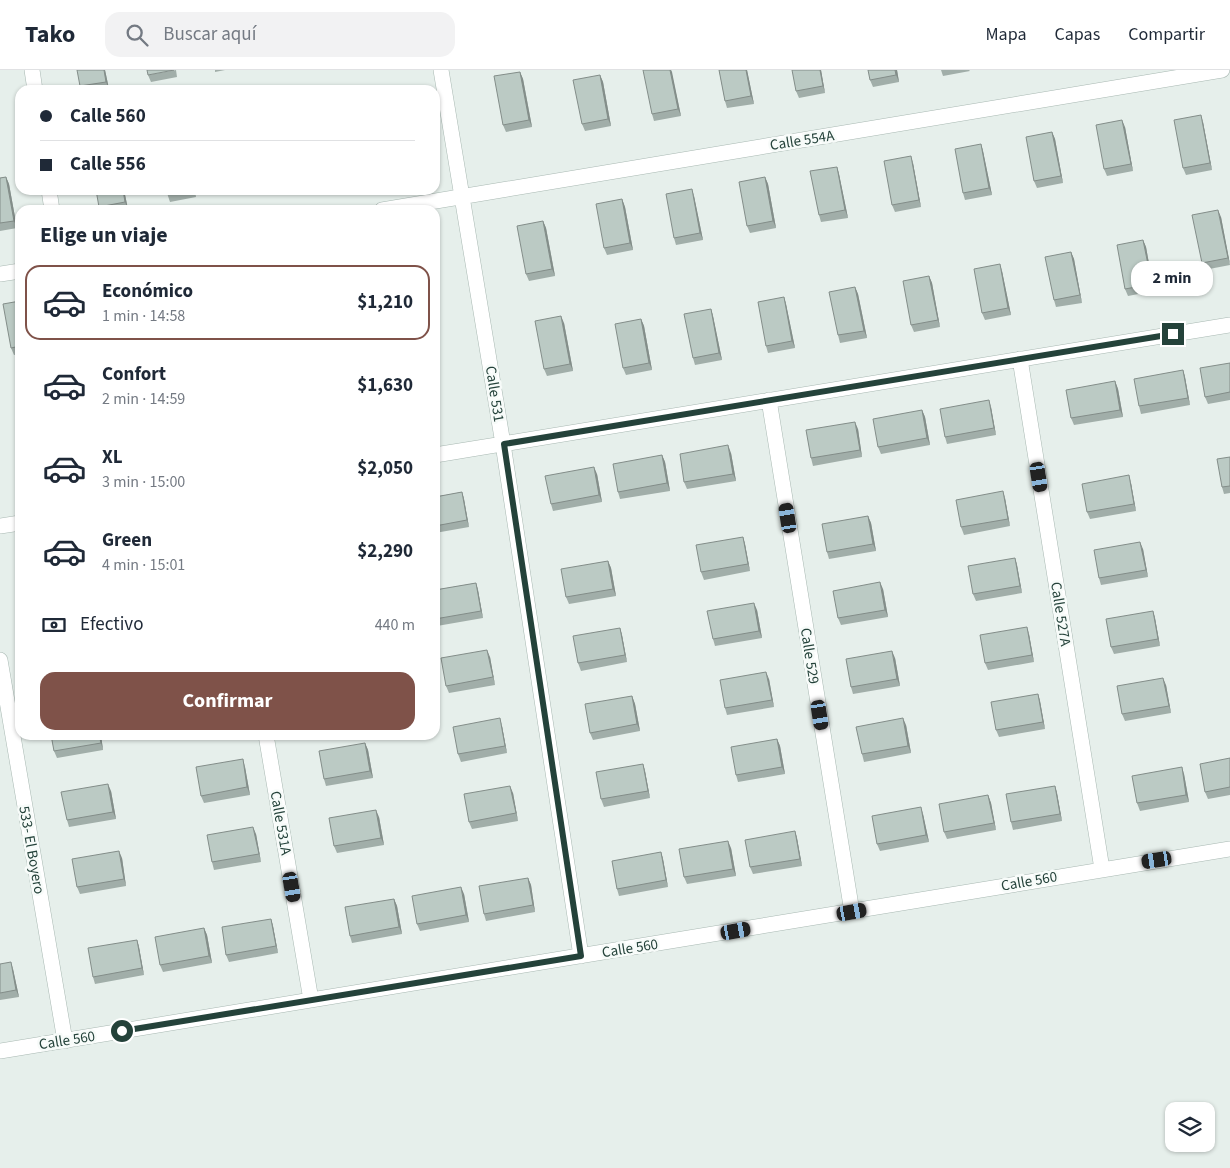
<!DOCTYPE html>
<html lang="es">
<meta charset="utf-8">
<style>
:root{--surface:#fff;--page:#f2f2f3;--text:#1f2937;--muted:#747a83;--line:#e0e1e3;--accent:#7f5249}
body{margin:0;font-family:"Source Sans 3",sans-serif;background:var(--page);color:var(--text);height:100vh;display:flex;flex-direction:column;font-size:19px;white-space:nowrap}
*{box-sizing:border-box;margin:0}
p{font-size:16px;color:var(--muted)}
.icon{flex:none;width:28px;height:28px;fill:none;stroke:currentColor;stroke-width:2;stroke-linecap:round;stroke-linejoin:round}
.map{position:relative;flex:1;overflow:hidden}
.side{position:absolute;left:15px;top:135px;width:425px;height:535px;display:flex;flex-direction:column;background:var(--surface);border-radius:15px;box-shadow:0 1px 4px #0004}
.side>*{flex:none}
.hud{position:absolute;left:15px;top:15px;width:425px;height:110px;border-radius:15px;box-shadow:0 1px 4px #0004;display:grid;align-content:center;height:110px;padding:0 25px;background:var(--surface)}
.buttons{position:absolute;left:1165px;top:1032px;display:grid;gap:10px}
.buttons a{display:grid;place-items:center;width:50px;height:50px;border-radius:10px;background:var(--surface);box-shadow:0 1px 4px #0004;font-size:25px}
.end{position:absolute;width:22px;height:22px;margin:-11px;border:6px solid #24423a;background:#fff;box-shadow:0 0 0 2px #fff}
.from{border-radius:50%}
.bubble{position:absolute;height:35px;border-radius:15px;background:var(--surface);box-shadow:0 1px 4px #0004;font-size:16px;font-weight:700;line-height:35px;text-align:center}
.car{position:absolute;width:15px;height:30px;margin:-15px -8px;border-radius:6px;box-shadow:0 0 4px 1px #0007;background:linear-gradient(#222 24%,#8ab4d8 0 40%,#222 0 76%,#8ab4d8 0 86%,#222 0)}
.hud b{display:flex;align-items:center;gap:18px;height:48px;font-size:19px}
.hud b+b{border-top:1px solid var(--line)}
.hud i{width:12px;height:12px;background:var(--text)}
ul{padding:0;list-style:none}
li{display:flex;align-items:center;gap:15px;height:75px;margin:0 10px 8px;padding:0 15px;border:2px solid transparent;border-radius:15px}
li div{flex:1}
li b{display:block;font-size:19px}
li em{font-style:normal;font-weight:700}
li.selected{border-color:var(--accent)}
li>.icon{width:45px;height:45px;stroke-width:1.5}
h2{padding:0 25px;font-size:22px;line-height:60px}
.pay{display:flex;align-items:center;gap:12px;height:55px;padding:0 25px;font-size:19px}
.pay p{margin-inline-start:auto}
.cta{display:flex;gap:10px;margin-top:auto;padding:10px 25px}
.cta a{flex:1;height:58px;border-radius:15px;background:var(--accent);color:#fff;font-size:20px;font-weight:700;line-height:58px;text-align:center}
header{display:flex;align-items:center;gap:30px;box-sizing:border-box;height:70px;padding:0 25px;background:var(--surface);border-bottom:1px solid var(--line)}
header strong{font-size:24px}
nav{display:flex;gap:28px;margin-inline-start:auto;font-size:18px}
.search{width:350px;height:45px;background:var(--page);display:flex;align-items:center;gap:12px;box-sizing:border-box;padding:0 18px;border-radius:15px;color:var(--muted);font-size:19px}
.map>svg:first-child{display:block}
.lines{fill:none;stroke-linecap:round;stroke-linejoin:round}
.minor-casing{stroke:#a8b8b2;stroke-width:16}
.minor{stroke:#fff;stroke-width:15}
.wall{fill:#a1aea9}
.shaded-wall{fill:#838d89}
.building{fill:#bbcac4;stroke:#838d89}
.route{stroke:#24423a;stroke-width:6}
.labels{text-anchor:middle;stroke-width:5;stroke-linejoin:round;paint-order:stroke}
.street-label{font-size:15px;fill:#24423a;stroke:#f7fbf9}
</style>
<header>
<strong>Tako</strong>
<div class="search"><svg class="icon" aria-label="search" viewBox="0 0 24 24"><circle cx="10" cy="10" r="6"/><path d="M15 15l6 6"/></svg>Buscar aquí</div>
<nav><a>Mapa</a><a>Capas</a><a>Compartir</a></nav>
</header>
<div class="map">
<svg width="1230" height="1098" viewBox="0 0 1230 1098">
<rect width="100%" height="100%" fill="#e6efeb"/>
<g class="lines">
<defs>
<path id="minor" d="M32,0L35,20
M441,0L503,374L581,886
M49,120L52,140
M382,140L1222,0
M0,204L20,201
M1020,289L1102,799
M769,330L852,842
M435,385L1230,255
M0,456L20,453
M0,590L65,971
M266,665L311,930
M0,981L1230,779"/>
</defs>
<!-- minor casing -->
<use href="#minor" class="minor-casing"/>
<!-- minor -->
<use href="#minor" class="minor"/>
</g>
<!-- wall -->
<path class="wall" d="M105,0L109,19L102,20H81L80,16Z
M176,0L177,7L151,12L148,5Z
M215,0H225L215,2Z
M671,0L681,46L654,51L652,44Z
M719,0H747L754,34L727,38L725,31Z
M821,0L825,23L799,28L796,21Z
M897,0L899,12L873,17L870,10Z
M941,0H969L970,1L943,6Z
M520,2L523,9L532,57L506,62L503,55Z
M600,5L603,12L611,56L585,61L582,54Z
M1203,52L1212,100L1186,105L1183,98Z
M1125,57L1133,101L1107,106L1104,99Z
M1052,62L1055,69L1063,113L1037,118L1034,111Z
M981,74L983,81L992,125L965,130L963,123Z
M913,93L921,137L895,142L892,135Z
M837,97L839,104L848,148L821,152L819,145Z
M6,107L9,114L17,158L0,161V108Z
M765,107L768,114L776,158L750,163L747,156Z
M124,120L128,139L121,140H100L99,137Z
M166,120H195L196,127L170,132Z
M234,120H244L234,122Z
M694,126L703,170L676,175L674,168Z
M622,129L625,137L633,180L607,185L604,178Z
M1221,147L1230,195L1204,200L1202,193Z
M543,151L546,158L555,206L529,211L526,204Z
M1143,170L1146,177L1154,221L1128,226L1125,219Z
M1071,182L1074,189L1082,233L1056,237L1054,230Z
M1002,201L1011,245L985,250L982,243Z
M929,206L932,213L940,257L914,262L911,255Z
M855,217L858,224L867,268L840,273L838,265Z
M784,227L786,234L795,278L768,283L766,276Z
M20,231V284L14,285L11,278Z
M711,239L713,246L722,290L695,295L693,288Z
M641,249L644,256L652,300L626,305L623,298Z
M564,253L573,301L547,306L544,299Z
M1230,293V330L1208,334L1205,327Z
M435,300L439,323L435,324Z
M1183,300L1185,307L1190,335L1141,344L1139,336Z
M1115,311L1118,319L1123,347L1074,355L1071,348Z
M991,337L996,365L947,374L945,367Z
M922,340L925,347L930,375L881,384L878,377Z
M858,359L862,387L813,396L811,388Z
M731,383L736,411L687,419L684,412Z
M662,385L665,392L670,421L620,429L618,422Z
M1230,387V423L1224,424L1222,417Z
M597,404L602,432L553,441L551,434Z
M1131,413L1136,441L1090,449L1087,442Z
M462,422L464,429L469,457L435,463V427Z
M1005,428L1010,456L964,465L961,457Z
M868,446L871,453L876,481L829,489L827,482Z
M743,467L745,474L750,501L704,510L701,502Z
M1143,479L1148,507L1101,515L1099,508Z
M1015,488L1017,495L1022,523L976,531L973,524Z
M608,491L611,498L616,526L569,534L566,527Z
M476,513L478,520L483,548L437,556L435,551V520Z
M883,519L888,547L841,555L838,548Z
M757,540L762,568L715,576L713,569Z
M1153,541L1155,548L1160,576L1114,584L1111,577Z
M620,558L622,565L627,592L581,601L578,593Z
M1029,564L1034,592L988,600L985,593Z
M490,587L495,615L449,623L446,616Z
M895,588L900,616L853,624L851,617Z
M769,609L774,637L727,645L725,638Z
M1166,615L1171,643L1125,651L1122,644Z
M1038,624L1040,631L1045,659L999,667L996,660Z
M632,626L635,634L640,661L593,670L590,663Z
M906,655L911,683L864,692L862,684Z
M502,656L507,683L461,692L458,684Z
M51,665H101L103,680L57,688L54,681Z
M777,669L780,676L785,704L738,712L736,705Z
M365,673L368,680L373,708L326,716L324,709Z
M1230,688V725L1208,729L1205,722Z
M643,694L645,701L650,728L604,737L601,729Z
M245,697L250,725L204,733L201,726Z
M1184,704L1189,732L1140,741L1137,733Z
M1055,716L1057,723L1062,751L1013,760L1011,752Z
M111,721L116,749L69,757L67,750Z
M513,723L518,751L472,759L469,752Z
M988,725L991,733L996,760L947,769L944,762Z
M923,744L929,772L880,781L877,774Z
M379,747L384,775L337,783L334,776Z
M795,761L797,768L802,796L753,804L750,797Z
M256,764L261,792L214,800L212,792Z
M731,778L736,806L687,814L684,807Z
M661,782L663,789L668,817L619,826L617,819Z
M122,788L126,816L80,824L77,817Z
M528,808L531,815L535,842L486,851L484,844Z
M464,824L469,852L420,861L417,854Z
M394,829L397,836L402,864L352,873L350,866Z
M271,849L273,856L278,883L229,892L226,885Z
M204,858L207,865L212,893L163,902L160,895Z
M137,870L139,877L144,905L95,914L93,907Z
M0,894L13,899L19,927L0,930Z"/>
<!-- shaded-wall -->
<path class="shaded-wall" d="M104,0H105L109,19L106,12Z
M670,0H671L672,2L681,46L678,39Z
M746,0H747L754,34L751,26Z
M820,0H821L825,23L823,16Z
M895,0H897L899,12L896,5Z
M520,2L523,9L532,57L529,50Z
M600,5L603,12L611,56L608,49Z
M1201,45L1203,52L1212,100L1210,93Z
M1122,50L1125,57L1133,101L1131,94Z
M1052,62L1055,69L1063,113L1061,106Z
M981,74L983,81L992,125L989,118Z
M911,86L913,93L921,137L919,130Z
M837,97L839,104L848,148L845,140Z
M6,107L9,114L17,158L14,151Z
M765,107L768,114L776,158L773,151Z
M692,119L694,126L703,170L700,163Z
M123,120H124L128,139L125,132Z
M622,129L625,137L633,180L630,173Z
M1218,140L1221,147L1230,194L1228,188Z
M543,151L546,158L555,206L552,199Z
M1143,170L1146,177L1154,221L1152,214Z
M1071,182L1074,189L1082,233L1080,225Z
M1000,194L1002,201L1011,245L1008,238Z
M929,206L932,213L940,257L938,250Z
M855,217L858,224L867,268L864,261Z
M784,227L786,234L795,278L792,271Z
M711,239L713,246L722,290L719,283Z
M561,246L564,253L573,301L570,294Z
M641,249L644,256L652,300L649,293Z
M435,300L439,323L437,316L435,306Z
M1183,300L1185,307L1190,335L1188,328Z
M1115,311L1118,319L1123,347L1120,340Z
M989,330L991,337L996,365L994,358Z
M922,340L925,347L930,375L927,368Z
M855,352L858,359L862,387L860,380Z
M728,375L731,383L736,411L733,404Z
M662,385L665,392L670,421L667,413Z
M594,397L597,404L602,432L599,425Z
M1129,405L1131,413L1136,441L1134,434Z
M1003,421L1005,428L1010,456L1008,449Z
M462,422L464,429L469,457L467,450Z
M868,446L871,453L876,481L873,474Z
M743,467L745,474L750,501L748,494Z
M1140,472L1143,479L1148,507L1146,500Z
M1015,488L1017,495L1022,523L1020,516Z
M608,491L611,498L616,526L613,519Z
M880,512L883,519L888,547L885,540Z
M476,513L478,520L483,548L481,541Z
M754,533L757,540L762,568L759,561Z
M1153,541L1155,548L1160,576L1158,569Z
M1027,557L1029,564L1034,592L1032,585Z
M620,558L622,565L627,592L625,585Z
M487,580L490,587L495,615L493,607Z
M892,581L895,588L900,616L897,609Z
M766,602L769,609L774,637L772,630Z
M1163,608L1166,615L1171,643L1169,636Z
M1038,624L1040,631L1045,659L1043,652Z
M632,626L635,634L640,661L637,654Z
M500,648L502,656L507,683L505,676Z
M903,648L906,655L911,683L908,676Z
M99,665H101L103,680L101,673Z
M777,669L780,676L785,704L782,697Z
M365,673L368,680L373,708L370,701Z
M243,689L245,697L250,725L247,717Z
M643,694L645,701L650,728L648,721Z
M1182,697L1184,704L1189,732L1186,725Z
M108,714L111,721L116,749L113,742Z
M510,716L513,723L518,751L516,743Z
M1055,716L1057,723L1062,751L1060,744Z
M988,725L991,733L996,760L994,753Z
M921,737L923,744L929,772L926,765Z
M376,740L379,747L384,775L381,768Z
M253,757L256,764L261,792L259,784Z
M795,761L797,768L802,796L800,789Z
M728,771L731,778L736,806L733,799Z
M119,781L122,788L126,816L124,809Z
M661,782L663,789L668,817L666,810Z
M528,808L531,815L535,842L533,835Z
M461,817L464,824L469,852L466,845Z
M394,829L397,836L402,864L399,857Z
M271,849L273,856L278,883L276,876Z
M204,858L207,865L212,893L209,886Z
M137,870L139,877L144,905L142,898Z
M11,892L13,899L19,927L16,920Z"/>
<!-- building -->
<path class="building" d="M77,0H104L106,12L80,16Z
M147,0H174L148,5Z
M643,0H670L678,39L652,44Z
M719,0H746L751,26L725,31Z
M792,0H820L823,16L796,21Z
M868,0H895L896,5L870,10Z
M520,2L529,50L503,55L494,6Z
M600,5L608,49L582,54L573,10Z
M1201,45L1210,93L1183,98L1174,50Z
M1122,50L1131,94L1104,99L1096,55Z
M1052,62L1061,106L1034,111L1026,67Z
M981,74L989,118L963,123L955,79Z
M911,86L919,130L892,135L884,91Z
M837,97L845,140L819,145L810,101Z
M6,107L14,151L0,153V108Z
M765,107L773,151L747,156L739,112Z
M692,119L700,163L674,168L666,124Z
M96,120H123L125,132L99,137Z
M166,120H191L167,124Z
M622,129L630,173L604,178L596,134Z
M1218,140L1228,188L1202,193L1192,145Z
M543,151L552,199L526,204L517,156Z
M1143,170L1152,214L1125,219L1117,175Z
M1071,182L1080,225L1054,230L1045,187Z
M1000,194L1008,238L982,243L974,199Z
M929,206L938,250L911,255L903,211Z
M855,217L864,261L838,265L829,222Z
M784,227L792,271L766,276L758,232Z
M20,231V276L11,278L3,234Z
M711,239L719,283L693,288L684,244Z
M561,246L570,294L544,299L535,251Z
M641,249L649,293L623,298L615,254Z
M1230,293V322L1205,327L1200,298Z
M1183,300L1188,328L1139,336L1134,309Z
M435,306L437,316H435Z
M1115,311L1120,340L1071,348L1066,320Z
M989,330L994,358L945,367L940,339Z
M922,340L927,368L878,377L873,349Z
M855,352L860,380L811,388L806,360Z
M728,375L733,404L684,412L680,384Z
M662,385L667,413L618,422L613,394Z
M1230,387V416L1222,417L1217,389Z
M594,397L599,425L551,434L545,406Z
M1129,405L1134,434L1087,442L1082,414Z
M1003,421L1008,449L961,457L956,430Z
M462,422L467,450L435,456V427Z
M868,446L873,474L827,482L822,454Z
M743,467L748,494L701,502L696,475Z
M1140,472L1146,500L1099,508L1094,480Z
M1015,488L1020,516L973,524L968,496Z
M608,491L613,519L566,527L561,499Z
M880,512L885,540L838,548L833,521Z
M476,513L481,541L435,549V520Z
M754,533L759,561L713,569L707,541Z
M1153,541L1158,569L1111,577L1106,549Z
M1027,557L1032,585L985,593L980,565Z
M620,558L625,585L578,593L573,566Z
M487,580L493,607L446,616L441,588Z
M892,581L897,609L851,617L846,589Z
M766,602L772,630L725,638L720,610Z
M1163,608L1169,636L1122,644L1117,616Z
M1038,624L1043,652L996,660L991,632Z
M632,626L637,654L590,663L585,634Z
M500,648L505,676L458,684L453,657Z
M903,648L908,676L862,684L856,657Z
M51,665H99L101,673L54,681Z
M777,669L782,697L736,705L731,677Z
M365,673L370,701L324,709L319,681Z
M1230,688V717L1205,722L1200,694Z
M243,689L247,717L201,726L196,697Z
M643,694L648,721L601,729L596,702Z
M1182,697L1186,725L1137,733L1132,706Z
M108,714L113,742L67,750L61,722Z
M510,716L516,743L469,752L464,724Z
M1055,716L1060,744L1011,752L1006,724Z
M988,725L994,753L944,762L939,734Z
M921,737L926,765L877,774L872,746Z
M376,740L381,768L334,776L329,748Z
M253,757L259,784L212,792L207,765Z
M795,761L800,789L750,797L745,770Z
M728,771L733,799L684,807L679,779Z
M119,781L124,809L77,817L72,789Z
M661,782L666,810L617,819L612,791Z
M528,808L533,835L484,844L479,816Z
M461,817L466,845L417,854L412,826Z
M394,829L399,857L350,866L345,837Z
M271,849L276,876L226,885L222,857Z
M204,858L209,886L160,895L155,867Z
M137,870L142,898L93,907L88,878Z
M11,892L16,920L0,923V894Z"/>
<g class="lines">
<!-- route -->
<path class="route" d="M122,961L581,886L504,374L1173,264"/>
</g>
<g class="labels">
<!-- street labels -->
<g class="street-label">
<text transform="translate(802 70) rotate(-9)" y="5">Calle 554A</text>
<text transform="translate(495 324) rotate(81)" y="5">Calle 531</text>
<text transform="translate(1061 544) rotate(81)" y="5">Calle 527A</text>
<text transform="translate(810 586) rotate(81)" y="5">Calle 529</text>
<text transform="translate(281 753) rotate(80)" y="5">Calle 531A</text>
<text transform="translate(32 780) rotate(80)" y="5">533- El Boyero</text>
<text transform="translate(1029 811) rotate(-10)" y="5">Calle 560</text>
<text transform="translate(630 878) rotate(-9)" y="5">Calle 560</text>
<text transform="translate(67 970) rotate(-9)" y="5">Calle 560</text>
</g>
</g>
</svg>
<div class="buttons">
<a><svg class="icon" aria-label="layers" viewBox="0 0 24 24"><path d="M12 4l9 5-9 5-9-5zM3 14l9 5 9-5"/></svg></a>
</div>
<i class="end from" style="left:122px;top:961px"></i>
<i class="end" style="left:1173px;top:264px"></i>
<div class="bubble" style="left:1131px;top:191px;width:82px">2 min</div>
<i class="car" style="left:1039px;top:407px;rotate:171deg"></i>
<i class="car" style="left:788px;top:448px;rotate:351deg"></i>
<i class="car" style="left:820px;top:645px;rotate:171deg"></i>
<i class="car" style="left:1157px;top:790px;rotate:261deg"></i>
<i class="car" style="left:292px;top:817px;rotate:170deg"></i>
<i class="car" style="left:852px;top:842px;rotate:80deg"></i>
<i class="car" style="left:736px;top:861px;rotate:80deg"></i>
<div class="hud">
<b><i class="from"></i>Calle 560</b>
<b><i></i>Calle 556</b>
</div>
<section class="side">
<h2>Elige un viaje</h2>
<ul>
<li class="selected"><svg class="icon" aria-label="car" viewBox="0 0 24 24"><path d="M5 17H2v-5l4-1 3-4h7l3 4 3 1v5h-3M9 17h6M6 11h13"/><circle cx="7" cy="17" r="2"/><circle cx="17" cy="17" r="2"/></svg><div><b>Económico</b><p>1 min · 14:58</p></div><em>$1,210</em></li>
<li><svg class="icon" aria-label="car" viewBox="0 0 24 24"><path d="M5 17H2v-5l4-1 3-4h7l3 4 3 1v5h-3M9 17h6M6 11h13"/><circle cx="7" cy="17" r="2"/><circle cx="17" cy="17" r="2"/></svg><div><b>Confort</b><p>2 min · 14:59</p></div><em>$1,630</em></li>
<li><svg class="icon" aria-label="car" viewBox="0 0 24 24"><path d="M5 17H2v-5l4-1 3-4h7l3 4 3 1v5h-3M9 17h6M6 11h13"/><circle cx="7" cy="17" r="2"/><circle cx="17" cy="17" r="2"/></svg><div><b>XL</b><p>3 min · 15:00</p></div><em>$2,050</em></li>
<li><svg class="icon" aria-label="car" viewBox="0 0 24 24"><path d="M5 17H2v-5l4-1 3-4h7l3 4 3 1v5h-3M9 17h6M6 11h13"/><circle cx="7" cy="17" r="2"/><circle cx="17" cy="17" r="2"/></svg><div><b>Green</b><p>4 min · 15:01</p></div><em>$2,290</em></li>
</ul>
<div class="pay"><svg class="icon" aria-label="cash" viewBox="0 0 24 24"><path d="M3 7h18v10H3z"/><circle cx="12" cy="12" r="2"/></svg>Efectivo<p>440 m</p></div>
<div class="cta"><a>Confirmar</a></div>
</section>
</div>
